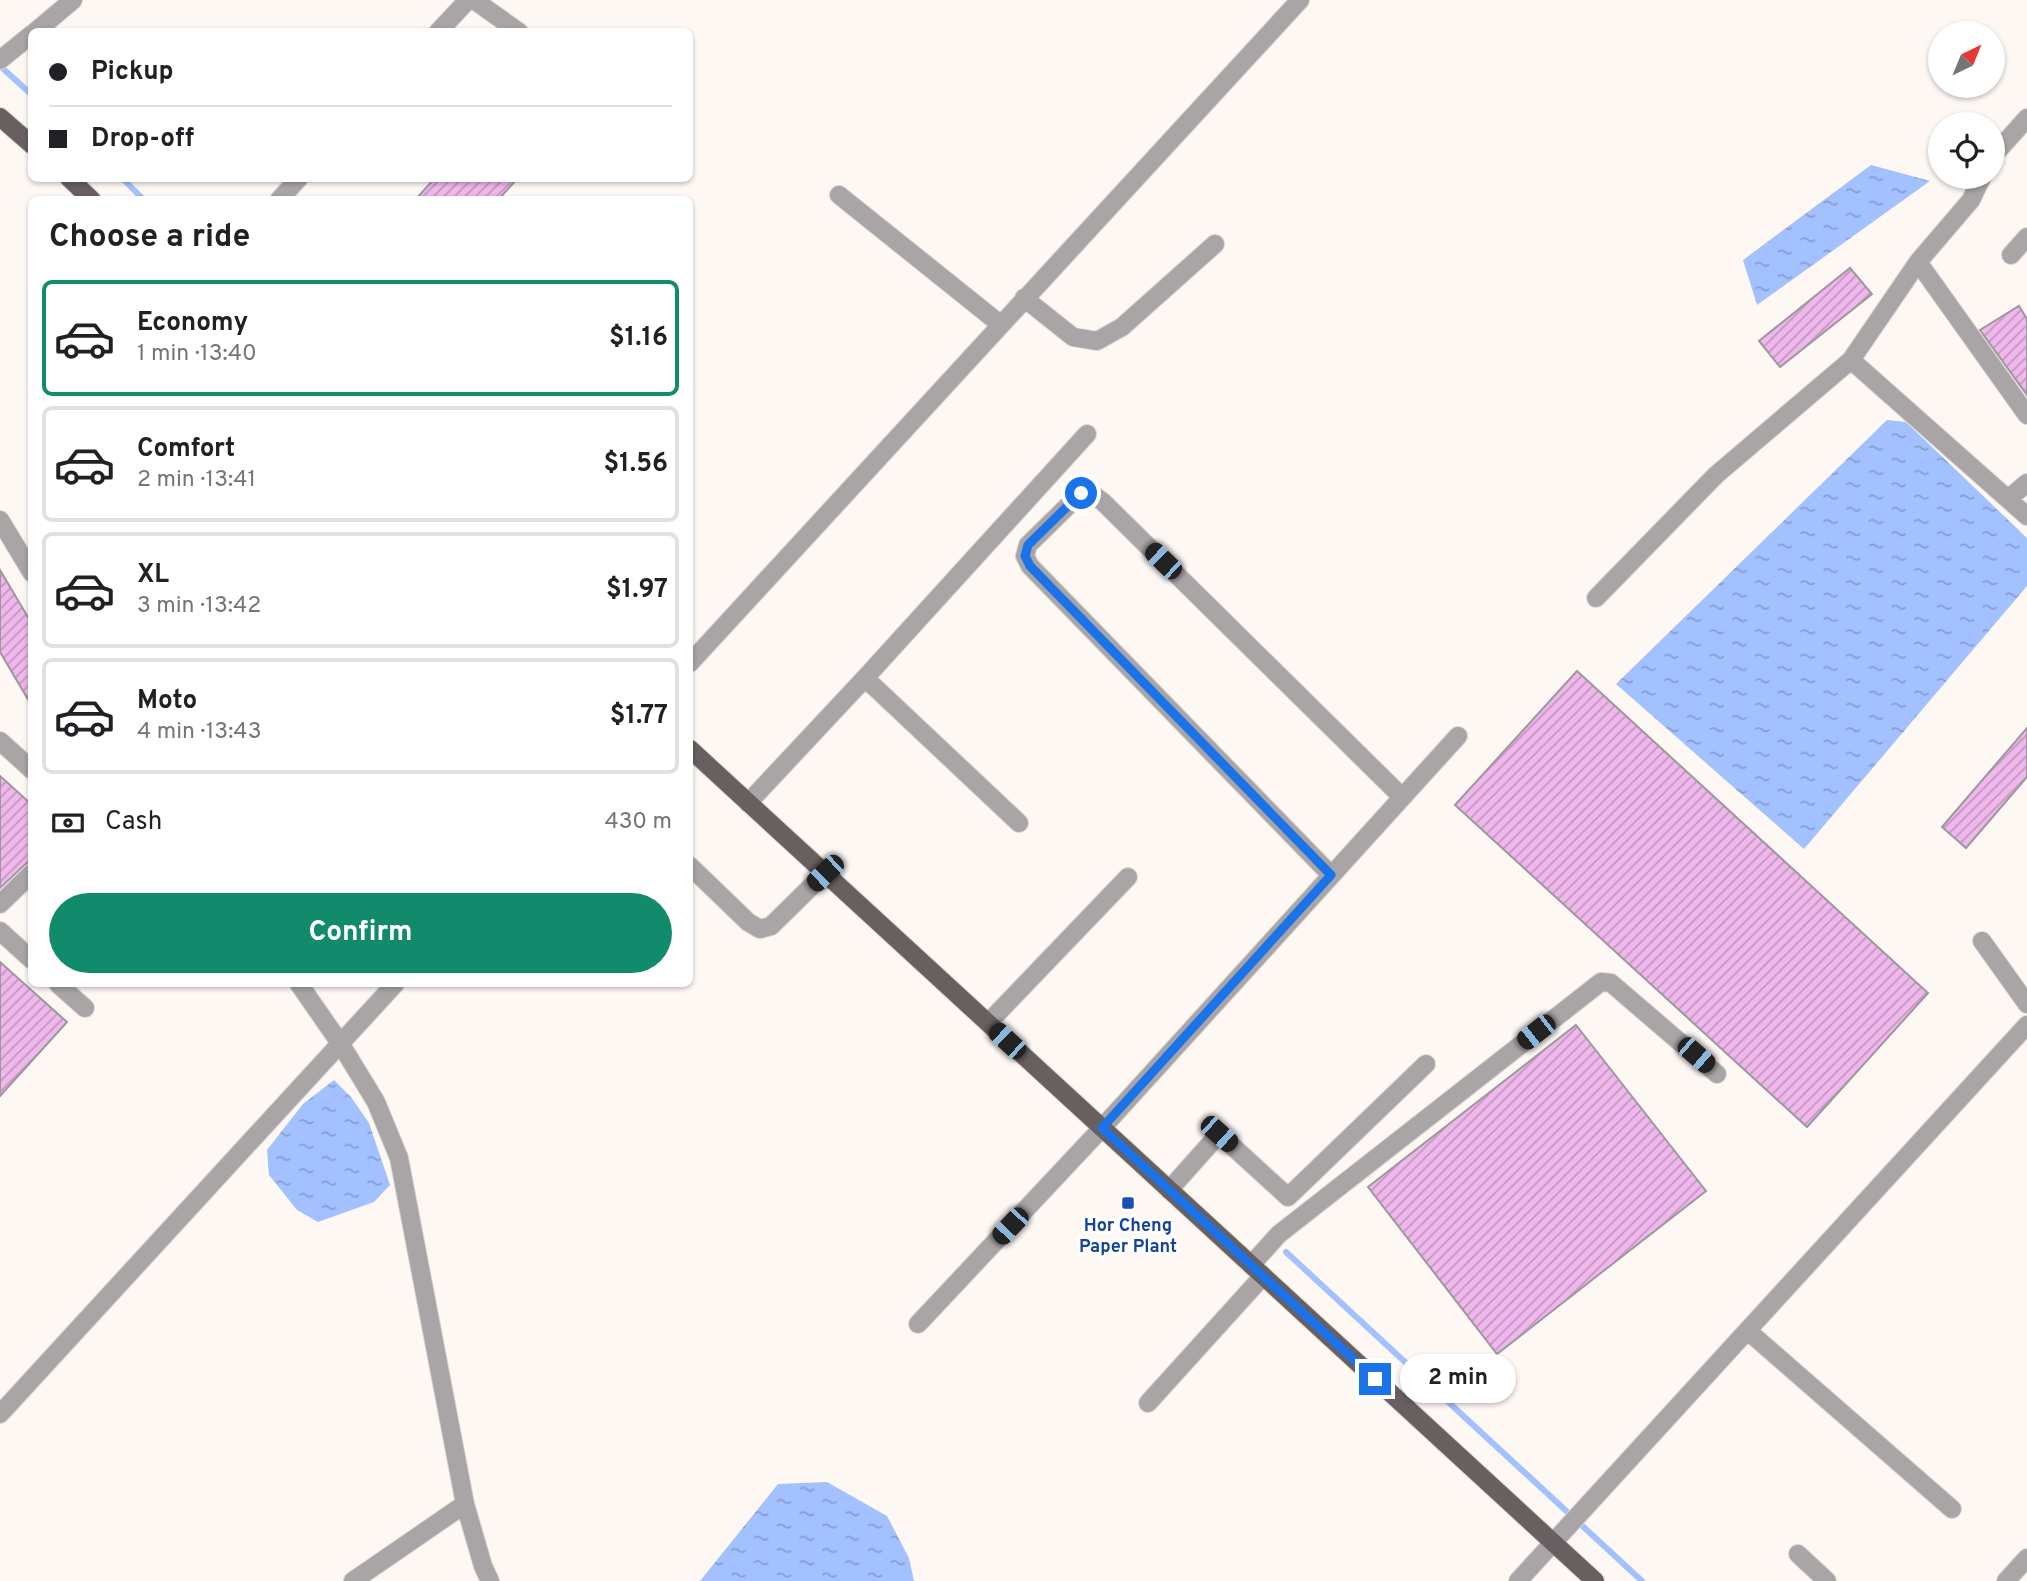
<!DOCTYPE html>
<meta charset="utf-8">
<style>
:root{--surface:#fff;--page:#f2f2f2;--text:#202124;--muted:#757577;--line:#e0e0e0;--accent:#128a6c}
body{margin:0;font-family:Overpass,sans-serif;background:var(--page);color:var(--text);height:100vh;display:flex;flex-direction:column;font-size:26px;white-space:nowrap}
*{box-sizing:border-box;margin:0}
p{font-size:23px;color:var(--muted)}
.icon{flex:none;width:38px;height:38px;fill:none;stroke:currentColor;stroke-width:2;stroke-linecap:round;stroke-linejoin:round}
.map{position:relative;flex:1;overflow:hidden}
.sheet{position:absolute;left:28px;top:196px;width:665px;height:791px;display:flex;flex-direction:column;background:var(--surface);border-radius:10px;box-shadow:0 2px 5px #0004}
.sheet>*{flex:none}
.hud{position:absolute;left:28px;top:28px;width:665px;height:154px;border-radius:10px;box-shadow:0 2px 5px #0004;display:grid;align-content:center;height:154px;padding:0 21px;background:var(--surface)}
.needle{width:46px;rotate:43deg}
.buttons{position:absolute;left:1928px;top:21px;display:grid;gap:14px}
.buttons a{display:grid;place-items:center;width:77px;height:77px;border-radius:50%;background:var(--surface);box-shadow:0 2px 5px #0004;font-size:35px}
.end{position:absolute;width:32px;height:32px;margin:-16px;border:9px solid #1a73e8;background:#fff;box-shadow:0 0 0 4px #fff}
.from{border-radius:50%}
.bubble{position:absolute;height:49px;border-radius:24px;background:var(--surface);box-shadow:0 2px 5px #0004;font-size:23px;font-weight:700;line-height:49px;text-align:center}
.car{position:absolute;width:21px;height:42px;margin:-21px -10px;border-radius:9px;box-shadow:0 0 5px 2px #0007;background:linear-gradient(#222 24%,#8ab4d8 0 40%,#222 0 76%,#8ab4d8 0 86%,#222 0)}
.hud b{display:flex;align-items:center;gap:24px;height:66px;font-size:26px}
.hud b+b{border-top:2px solid var(--line)}
.hud i{width:18px;height:18px;background:var(--text)}
ul{padding:0;list-style:none}
li{display:flex;align-items:center;gap:21px;height:116px;margin:0 14px 10px;padding:0 7px;border:4px solid var(--line);border-radius:10px}
li div{flex:1}
li b{display:block;font-size:26px}
li em{font-style:normal;font-weight:700}
li.selected{border-color:var(--accent)}
li>.icon{width:63px;height:63px;stroke-width:1.5}
h2{padding:0 21px;font-size:32px;line-height:84px}
.pay{display:flex;align-items:center;gap:18px;height:77px;padding:0 21px;font-size:26px}
.pay p{margin-inline-start:auto}
.action{display:flex;gap:14px;margin-top:auto;padding:14px 21px}
.action a{flex:1;height:80px;border-radius:42px;background:var(--accent);color:#fff;font-size:28px;font-weight:700;line-height:80px;text-align:center}
.map>svg:first-child{display:block}
.water{fill:url(#water-ripples)}
.lines{fill:none;stroke-linecap:round;stroke-linejoin:round}
.stream{stroke:#a3c0ff;stroke-width:6}
.building{fill:url(#building-hatch);stroke:#9e979d;stroke-width:2}
.minor-casing{stroke:#dad5d2;stroke-width:20}
.major-casing{stroke:#dad5d2;stroke-width:20}
.minor{stroke:#a9a4a5;stroke-width:18}
.major{stroke:#685f60;stroke-width:18}
.route{stroke:#1a73e8;stroke-width:9}
.transit-dot{fill:#1a4fb4;stroke:#fff;stroke-width:2.5}
.labels{text-anchor:middle;stroke-width:6;stroke-linejoin:round;paint-order:stroke}
.transit-label{font-size:18px;font-weight:bold;fill:#164399;stroke:#fff}
</style>
<div class="map">
<svg width="2027" height="1581" viewBox="0 0 2027 1581">
<defs>
<pattern id="water-ripples" width="26" height="14" patternUnits="userSpaceOnUse" patternTransform="scale(1.75)"><rect width="26" height="14" fill="#a3c0ff"/><path d="M2 4q2-2 4 0t4 0M15 11q2-2 4 0t4 0" fill="none" stroke="#869dcf"/></pattern>
<pattern id="building-hatch" width="6" height="6" patternUnits="userSpaceOnUse" patternTransform="scale(1.75)"><rect width="6" height="6" fill="#efb7ec"/><path d="M-1 1l2-2M0 6l6-6M5 7l2-2" fill="none" stroke="#c296c0"/></pattern>
</defs>
<rect width="100%" height="100%" fill="#fef8f5"/>
<!-- water -->
<path class="water" d="M1871,165L1930,181L1757,305L1743,260Z
M1887,420L1906,422L2027,538V586L1804,849L1616,684Z
M334,1080L351,1097L369,1123L390,1185L374,1202L318,1222L297,1210L269,1175L267,1150L303,1104Z
M827,1482L887,1516L909,1558L914,1581H700L778,1484Z"/>
<g class="lines">
<!-- stream -->
<path class="stream" d="M0,66L32,95
M122,178L144,200
M1286,1252L1642,1581"/>
</g>
<!-- building -->
<path class="building" d="M435,178H518L498,200H415Z
M1850,268L1872,294L1780,367L1759,341Z
M2019,306L2027,319V395L1980,330Z
M0,570L32,624V706L0,652Z
M1577,671L1928,993L1807,1127L1455,805Z
M2027,728V777L1966,848L1942,827Z
M0,776L32,805V858L0,888Z
M0,962L67,1022L0,1096Z
M1576,1025L1706,1191L1497,1354L1368,1187Z"/>
<g class="lines">
<defs>
<path id="minor" d="M474,0L519,32
M35,32L73,0
M438,32L468,0
M0,60L32,34
M1993,156L2027,118
M839,195L1000,324
M279,200L299,178
M2011,255L2027,237
M1918,262L2027,415
M1024,298L1073,337L1097,341L1122,327L1215,244
M1851,360L2027,516
M2008,499L2027,483
M0,520L32,573
M1596,598L1716,475L1851,360L1918,262L1971,200L1982,177
M690,663L1300,0
M865,678L1019,823
M0,741L32,770
M748,803L865,678L1087,434
M690,866L748,922L760,929L771,926L825,873
M1331,875L1030,566L1025,556L1028,545L1081,493L1092,494L1103,502L1402,797
M0,904L32,873
M0,931L32,960
M1982,941L2027,1004
M58,984L85,1008
M299,984L340,1043L376,1102L399,1158L465,1504L483,1566L490,1581
M988,1023L1128,877
M1169,1190L1219,1134L1288,1197L1426,1064
M1251,1265L1279,1234L1601,982L1611,983L1717,1074
M918,1324L1102,1128L1458,736
M1748,1331L1952,1509
M1148,1403L1263,1276
M0,1414L395,984
M1798,1554L1827,1581
M353,1581L465,1504
M1518,1581L2027,1025
M2006,1581L2027,1558"/>
<path id="major" d="M0,117L32,145
M69,178L92,200
M690,749L1595,1581"/>
</defs>
<!-- minor casing -->
<use href="#minor" class="minor-casing"/>
<!-- major casing -->
<use href="#major" class="major-casing"/>
<!-- minor -->
<use href="#minor" class="minor"/>
<!-- major -->
<use href="#major" class="major"/>
</g>
<g class="lines">
<!-- route -->
<path class="route" d="M1081,493L1028,545L1025,556L1030,566L1331,875L1102,1128L1375,1379"/>
</g>
<!-- markers -->
<rect class="transit-dot" x="1121" y="1196" width="14" height="14" rx="3.5"/>
<g class="labels">
<!-- transit labels -->
<g class="transit-label">
<text x="1128" y="1231">Hor Cheng<tspan x="1128" dy="21">Paper Plant</tspan></text>
</g>
</g>
</svg>
<div class="buttons">
<a><svg class="needle" viewBox="-14 -14 28 28"><path d="M0-13l5 13h-10z" fill="#e53935"/><path d="M0 13l5-13h-10z" fill="#757577"/></svg></a>
<a><svg class="icon" aria-label="locate" viewBox="0 0 24 24"><circle cx="12" cy="12" r="6"/><path d="M12 2v4M12 18v4M2 12h4M18 12h4"/></svg></a>
</div>
<i class="end from" style="left:1081px;top:493px"></i>
<i class="end" style="left:1375px;top:1379px"></i>
<div class="bubble" style="left:1400px;top:1354px;width:116px">2 min</div>
<i class="car" style="left:1163px;top:561px;rotate:314deg"></i>
<i class="car" style="left:825px;top:873px;rotate:226deg"></i>
<i class="car" style="left:1536px;top:1032px;rotate:232deg"></i>
<i class="car" style="left:1007px;top:1041px;rotate:313deg"></i>
<i class="car" style="left:1696px;top:1055px;rotate:131deg"></i>
<i class="car" style="left:1219px;top:1134px;rotate:132deg"></i>
<i class="car" style="left:1010px;top:1226px;rotate:223deg"></i>
<div class="hud">
<b><i class="from"></i>Pickup</b>
<b><i></i>Drop-off</b>
</div>
<section class="sheet">
<h2>Choose a ride</h2>
<ul>
<li class="selected"><svg class="icon" aria-label="car" viewBox="0 0 24 24"><path d="M5 17H2v-5l4-1 3-4h7l3 4 3 1v5h-3M9 17h6M6 11h13"/><circle cx="7" cy="17" r="2"/><circle cx="17" cy="17" r="2"/></svg><div><b>Economy</b><p>1 min · 13:40</p></div><em>$1.16</em></li>
<li><svg class="icon" aria-label="car" viewBox="0 0 24 24"><path d="M5 17H2v-5l4-1 3-4h7l3 4 3 1v5h-3M9 17h6M6 11h13"/><circle cx="7" cy="17" r="2"/><circle cx="17" cy="17" r="2"/></svg><div><b>Comfort</b><p>2 min · 13:41</p></div><em>$1.56</em></li>
<li><svg class="icon" aria-label="car" viewBox="0 0 24 24"><path d="M5 17H2v-5l4-1 3-4h7l3 4 3 1v5h-3M9 17h6M6 11h13"/><circle cx="7" cy="17" r="2"/><circle cx="17" cy="17" r="2"/></svg><div><b>XL</b><p>3 min · 13:42</p></div><em>$1.97</em></li>
<li><svg class="icon" aria-label="car" viewBox="0 0 24 24"><path d="M5 17H2v-5l4-1 3-4h7l3 4 3 1v5h-3M9 17h6M6 11h13"/><circle cx="7" cy="17" r="2"/><circle cx="17" cy="17" r="2"/></svg><div><b>Moto</b><p>4 min · 13:43</p></div><em>$1.77</em></li>
</ul>
<div class="pay"><svg class="icon" aria-label="cash" viewBox="0 0 24 24"><path d="M3 7h18v10H3z"/><circle cx="12" cy="12" r="2"/></svg>Cash<p>430 m</p></div>
<div class="action"><a>Confirm</a></div>
</section>
</div>
